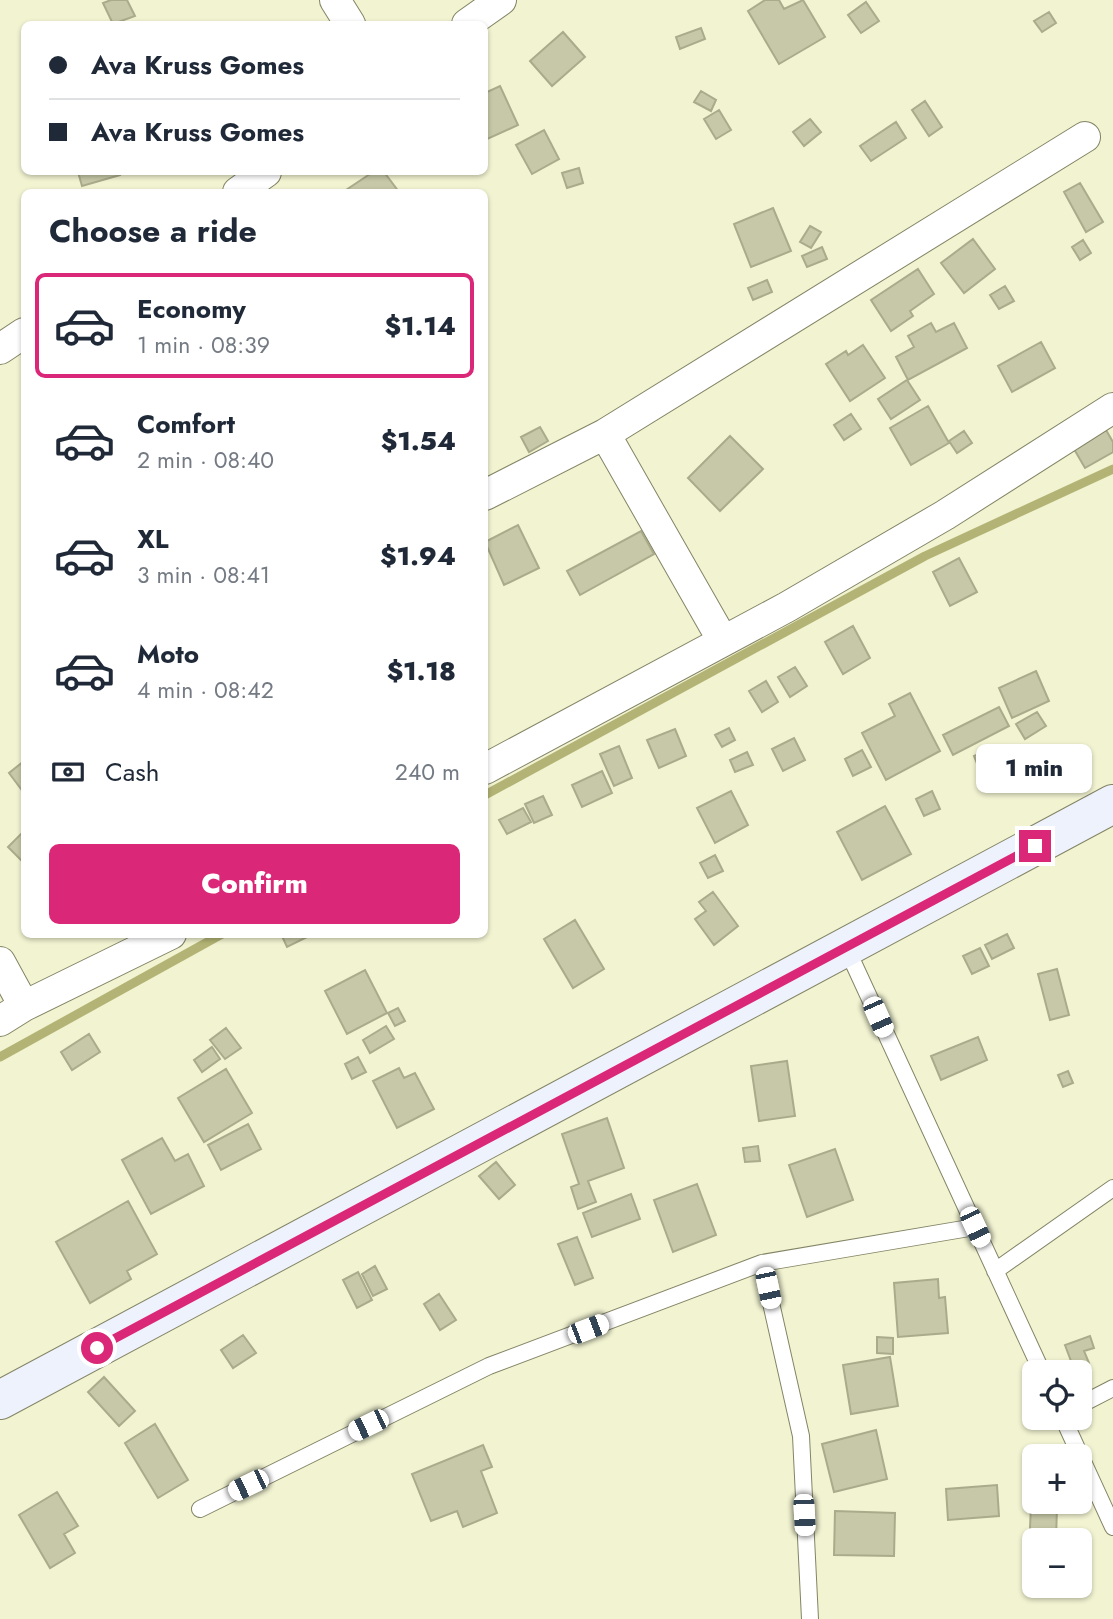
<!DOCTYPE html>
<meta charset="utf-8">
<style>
:root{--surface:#fff;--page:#f2f2f3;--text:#1f2937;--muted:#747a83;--line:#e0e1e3;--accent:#db2777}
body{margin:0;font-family:Jost,sans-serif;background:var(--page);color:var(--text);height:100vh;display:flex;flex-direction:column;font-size:26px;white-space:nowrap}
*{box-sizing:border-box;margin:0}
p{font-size:23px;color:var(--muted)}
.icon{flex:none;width:38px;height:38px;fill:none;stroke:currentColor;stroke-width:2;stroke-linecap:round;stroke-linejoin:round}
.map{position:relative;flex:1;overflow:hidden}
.drawer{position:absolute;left:21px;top:189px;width:467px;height:749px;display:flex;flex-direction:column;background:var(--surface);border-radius:10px;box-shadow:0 2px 5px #0004}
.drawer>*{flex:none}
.banner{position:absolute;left:21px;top:21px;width:467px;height:154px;border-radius:10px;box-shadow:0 2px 5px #0004;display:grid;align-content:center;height:154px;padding:0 28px;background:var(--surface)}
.buttons{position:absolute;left:1022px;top:1360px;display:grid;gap:14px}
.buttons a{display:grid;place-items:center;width:70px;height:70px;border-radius:10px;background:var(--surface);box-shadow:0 2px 5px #0004;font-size:35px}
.end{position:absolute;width:32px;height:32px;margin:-16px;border:9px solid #db2777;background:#fff;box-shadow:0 0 0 4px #fff}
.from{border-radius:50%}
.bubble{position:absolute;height:49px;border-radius:10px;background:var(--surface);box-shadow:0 2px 5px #0004;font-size:23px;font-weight:800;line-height:49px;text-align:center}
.car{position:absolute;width:21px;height:42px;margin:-21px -10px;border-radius:9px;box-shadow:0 0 5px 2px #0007;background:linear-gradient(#fff 24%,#345 0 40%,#fff 0 76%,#345 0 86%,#fff 0)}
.banner b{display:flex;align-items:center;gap:24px;height:66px;font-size:26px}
.banner b+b{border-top:2px solid var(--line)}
.banner i{width:18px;height:18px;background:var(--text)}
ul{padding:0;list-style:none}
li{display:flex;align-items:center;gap:21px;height:105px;margin:0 14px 10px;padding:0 14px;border:4px solid transparent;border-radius:10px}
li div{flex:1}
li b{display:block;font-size:26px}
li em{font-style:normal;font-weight:800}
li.selected{border-color:var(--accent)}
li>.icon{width:63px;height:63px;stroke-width:1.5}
h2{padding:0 28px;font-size:32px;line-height:84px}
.pay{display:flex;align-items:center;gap:18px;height:77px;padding:0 28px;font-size:26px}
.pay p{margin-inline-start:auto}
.button{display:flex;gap:14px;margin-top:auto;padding:14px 28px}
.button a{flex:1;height:80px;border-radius:10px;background:var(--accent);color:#fff;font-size:28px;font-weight:800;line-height:80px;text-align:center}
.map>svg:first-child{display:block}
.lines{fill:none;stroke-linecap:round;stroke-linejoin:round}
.stream{stroke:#b2b374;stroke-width:9}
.building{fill:#c6c8a7;stroke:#aaab8b;stroke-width:2}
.lane-casing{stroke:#838465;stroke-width:18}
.street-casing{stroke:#838465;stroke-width:32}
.secondary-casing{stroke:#838465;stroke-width:40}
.lane{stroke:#fff;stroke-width:16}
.street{stroke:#fff;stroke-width:30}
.secondary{stroke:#eef2fc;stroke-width:38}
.route{stroke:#db2777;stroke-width:9}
</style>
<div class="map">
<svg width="1113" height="1619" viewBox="0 0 1113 1619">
<rect width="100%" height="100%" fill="#f1f3d1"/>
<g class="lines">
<!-- stream -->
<path class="stream" d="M485,795L925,556L1113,469
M0,1057L222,934"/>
</g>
<!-- building -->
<path class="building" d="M111,0H127L135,16L113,24L103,3Z
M765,0H779L784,9L803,0L825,37L779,64L748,11Z
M866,2L879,21L861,33L848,15Z
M1049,12L1056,23L1042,32L1034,21Z
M701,28L705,39L680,49L676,37Z
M563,32L585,57L552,86L530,61Z
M500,86L518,125L485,140V93Z
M701,91L716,100L711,111L694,102Z
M925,101L942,127L929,136L912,110Z
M719,110L731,130L716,139L704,119Z
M810,119L821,132L804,146L793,132Z
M896,122L906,138L871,161L860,146Z
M544,130L559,159L532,174L516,145Z
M579,168L583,183L567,188L562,173Z
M78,172H119L120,175L82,186Z
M373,172H384L399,192H343Z
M1080,183L1103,222L1086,232L1064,192Z
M773,208L791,251L751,267L734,224Z
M810,226L821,232L811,248L800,242Z
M973,239L995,269L964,293L941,263Z
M1083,240L1091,253L1080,260L1072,247Z
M822,247L827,259L807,267L802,256Z
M918,269L934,294L910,311L913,316L891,331L871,300Z
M767,280L772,292L753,300L748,288Z
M1005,286L1014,301L999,309L990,295Z
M931,323L936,332L954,323L967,348L908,380L896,357L914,347L908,336Z
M1041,342L1055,368L1012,392L998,366Z
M863,345L885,378L850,401L826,364L846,351L848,355Z
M907,380L920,400L891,419L878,399Z
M928,406L949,443L911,465L890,428Z
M851,414L861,429L844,440L834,425Z
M540,427L548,441L529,452L521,437Z
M1106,430L1113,442V452L1085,468L1074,449Z
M964,431L972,443L957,453L949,441Z
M730,436L763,469L720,511L688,478Z
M518,525L539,568L504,585L485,542Z
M641,531L654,554L580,595L567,571Z
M959,558L977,592L950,606L933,572Z
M853,626L870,658L843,674L825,642Z
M795,667L807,686L790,697L778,677Z
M1036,671L1049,701L1012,718L999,688Z
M766,681L778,702L762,712L749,691Z
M910,693L940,751L886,780L862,733L895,716L889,704Z
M999,707L1009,726L953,755L943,735Z
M1037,712L1046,726L1025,739L1016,724Z
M729,728L735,740L722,747L715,735Z
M675,729L686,756L659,768L647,740Z
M794,738L805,760L783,771L772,749Z
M619,746L632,778L614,786L600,754Z
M992,748L1000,768L982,776L974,756Z
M862,750L871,767L853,776L845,759Z
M747,752L753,765L735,772L730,760Z
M24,761V793L9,773Z
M602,771L612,793L582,807L572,785Z
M731,791L748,825L715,843L697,808Z
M932,791L940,809L924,816L916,799Z
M543,796L552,815L534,823L525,804Z
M885,806L911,854L862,880L837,832Z
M523,808L531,822L507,834L499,820Z
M22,833L24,836V863L8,847Z
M715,855L723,871L708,878L700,863Z
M713,892L738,926L714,945L695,919L706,911L699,902Z
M575,920L604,969L573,988L544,939Z
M281,934H313L287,947Z
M1007,934L1014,948L992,959L985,945Z
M980,948L989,966L972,974L963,956Z
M1057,969L1069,1015L1050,1020L1038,974Z
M365,970L387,1013L347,1034L325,991Z
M398,1008L405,1021L395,1026L388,1013Z
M386,1026L394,1039L370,1053L363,1040Z
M226,1028L241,1048L225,1059L210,1040Z
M89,1034L100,1052L72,1070L61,1052Z
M978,1037L987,1060L941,1080L931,1056Z
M212,1047L220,1059L202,1072L194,1060Z
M358,1057L366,1072L352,1079L345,1064Z
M787,1061L795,1116L759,1121L751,1066Z
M399,1068L404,1078L415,1073L434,1109L397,1128L373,1081Z
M226,1069L252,1113L204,1142L178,1098Z
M1068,1071L1073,1083L1063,1087L1058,1075Z
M607,1118L624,1168L588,1181L596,1202L578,1209L571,1187L579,1184L562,1134Z
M248,1124L261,1149L221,1170L208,1145Z
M162,1138L175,1161L188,1154L204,1186L151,1214L122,1160Z
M758,1146L760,1161L745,1162L743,1148Z
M835,1149L853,1200L807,1217L789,1165Z
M496,1162L515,1185L499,1199L479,1176Z
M697,1184L716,1235L673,1252L654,1200Z
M631,1194L640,1219L592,1237L583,1213Z
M128,1201L157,1254L127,1271L131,1279L90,1303L56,1242Z
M577,1237L593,1278L575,1285L558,1244Z
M375,1266L387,1289L373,1296L362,1274Z
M358,1272L372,1300L357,1308L343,1280Z
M938,1279L939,1298L945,1297L948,1333L898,1337L894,1283Z
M439,1294L456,1320L440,1330L424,1304Z
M243,1335L256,1353L233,1368L221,1350Z
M1090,1336L1094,1348L1084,1351L1089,1363L1074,1369L1065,1345Z
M877,1337L893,1338V1354L877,1353Z
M890,1357L898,1406L851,1414L843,1365Z
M104,1377L135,1411L119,1426L88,1392Z
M155,1424L188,1480L158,1498L125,1443Z
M876,1430L887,1479L834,1492L822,1444Z
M483,1445L492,1467L481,1471L497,1513L463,1527L457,1511L431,1521L412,1474Z
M997,1485L999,1516L948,1520L946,1489Z
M57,1492L78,1526L64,1534L75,1553L50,1568L19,1515Z
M1031,1506L1057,1507L1056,1540H1034V1586H1054V1593L1027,1592Z
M835,1511L895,1513L894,1556L834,1555Z"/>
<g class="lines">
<defs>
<path id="lane" d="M846,947L1042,1372
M762,1263L801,1436L810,1619
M995,1271L1113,1188
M1080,1405L1113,1388
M1063,1418L1113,1527
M200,1509L489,1366L762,1263L975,1227"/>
<path id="street" d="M335,0L350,24
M467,24L501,0
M238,192L266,172
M0,349L24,333
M605,434L723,641
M485,495L605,434L1085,137
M485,769L787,607L945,515L1113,408
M0,962L24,1006
M0,1021L24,1006L171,934"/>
<path id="secondary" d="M0,1400L1113,804"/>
</defs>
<!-- lane casing -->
<use href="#lane" class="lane-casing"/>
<!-- street casing -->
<use href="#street" class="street-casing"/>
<!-- secondary casing -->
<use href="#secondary" class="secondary-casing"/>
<!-- lane -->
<use href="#lane" class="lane"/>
<!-- street -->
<use href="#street" class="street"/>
<!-- secondary -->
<use href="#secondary" class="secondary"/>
</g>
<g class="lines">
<!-- route -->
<path class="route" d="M97,1348L1035,846"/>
</g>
</svg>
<div class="buttons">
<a><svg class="icon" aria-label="locate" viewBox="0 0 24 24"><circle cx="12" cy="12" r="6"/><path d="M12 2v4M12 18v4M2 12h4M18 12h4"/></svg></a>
<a>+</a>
<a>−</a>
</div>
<i class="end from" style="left:97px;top:1348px"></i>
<i class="end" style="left:1035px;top:846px"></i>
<div class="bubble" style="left:976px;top:744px;width:116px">1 min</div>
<i class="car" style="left:878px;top:1017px;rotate:156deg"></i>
<i class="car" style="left:975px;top:1227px;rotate:155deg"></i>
<i class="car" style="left:768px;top:1288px;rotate:168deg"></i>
<i class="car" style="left:588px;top:1329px;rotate:69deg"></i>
<i class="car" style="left:368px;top:1425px;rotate:244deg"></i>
<i class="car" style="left:248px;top:1485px;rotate:244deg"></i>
<i class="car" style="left:804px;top:1515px;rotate:177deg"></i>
<div class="banner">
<b><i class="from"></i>Ava Kruss Gomes</b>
<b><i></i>Ava Kruss Gomes</b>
</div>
<section class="drawer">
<h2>Choose a ride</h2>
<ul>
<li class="selected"><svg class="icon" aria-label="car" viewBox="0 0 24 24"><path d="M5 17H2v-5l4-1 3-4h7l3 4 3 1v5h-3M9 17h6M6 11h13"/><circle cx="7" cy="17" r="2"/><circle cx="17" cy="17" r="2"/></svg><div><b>Economy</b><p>1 min · 08:39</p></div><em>$1.14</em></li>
<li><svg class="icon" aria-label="car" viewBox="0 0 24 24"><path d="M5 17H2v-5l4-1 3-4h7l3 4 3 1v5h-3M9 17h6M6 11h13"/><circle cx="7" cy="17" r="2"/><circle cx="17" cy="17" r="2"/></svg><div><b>Comfort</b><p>2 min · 08:40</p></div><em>$1.54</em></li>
<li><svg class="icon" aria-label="car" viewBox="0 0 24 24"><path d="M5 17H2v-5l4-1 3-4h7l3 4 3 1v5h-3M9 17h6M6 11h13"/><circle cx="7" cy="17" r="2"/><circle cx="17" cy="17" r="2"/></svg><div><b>XL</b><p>3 min · 08:41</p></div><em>$1.94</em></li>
<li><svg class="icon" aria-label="car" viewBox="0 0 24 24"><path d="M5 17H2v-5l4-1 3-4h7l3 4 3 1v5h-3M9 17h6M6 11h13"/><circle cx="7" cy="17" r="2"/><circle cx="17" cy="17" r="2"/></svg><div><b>Moto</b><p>4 min · 08:42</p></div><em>$1.18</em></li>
</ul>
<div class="pay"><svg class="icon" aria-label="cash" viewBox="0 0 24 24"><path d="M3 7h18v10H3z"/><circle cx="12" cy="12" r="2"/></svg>Cash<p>240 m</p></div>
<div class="button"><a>Confirm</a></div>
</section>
</div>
